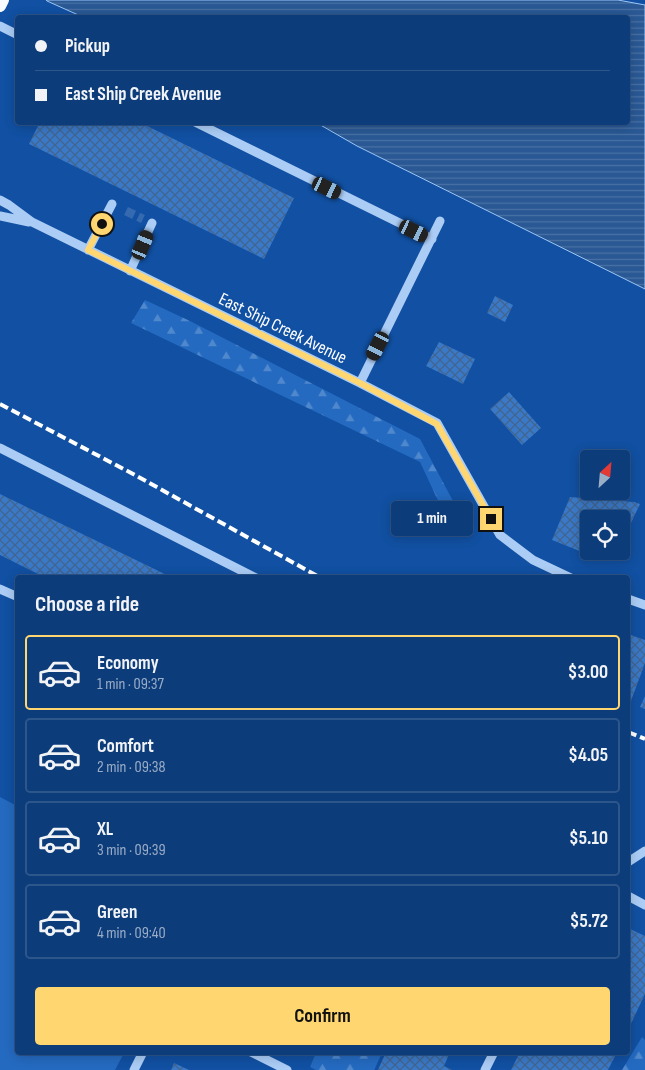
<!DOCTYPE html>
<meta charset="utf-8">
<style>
:root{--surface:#0d3c7a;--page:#16437f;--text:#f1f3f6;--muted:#9aadc7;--line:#2d568b;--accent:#ffd66f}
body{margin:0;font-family:"Sofia Sans Condensed",sans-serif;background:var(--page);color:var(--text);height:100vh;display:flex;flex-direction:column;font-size:19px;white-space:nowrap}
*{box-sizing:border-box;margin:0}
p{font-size:16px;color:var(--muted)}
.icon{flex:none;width:28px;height:28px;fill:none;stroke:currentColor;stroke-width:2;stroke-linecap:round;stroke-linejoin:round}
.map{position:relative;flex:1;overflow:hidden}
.panel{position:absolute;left:15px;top:575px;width:615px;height:480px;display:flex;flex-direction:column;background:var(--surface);border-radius:5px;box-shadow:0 2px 12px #0003,0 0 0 1px var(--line)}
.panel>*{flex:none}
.guide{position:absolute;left:15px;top:15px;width:615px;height:110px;border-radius:5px;box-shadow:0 2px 12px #0003,0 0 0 1px var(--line);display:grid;align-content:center;height:110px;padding:0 20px;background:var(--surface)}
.needle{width:32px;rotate:26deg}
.controls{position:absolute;left:580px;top:450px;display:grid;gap:10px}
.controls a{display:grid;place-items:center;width:50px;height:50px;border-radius:5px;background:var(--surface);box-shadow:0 2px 12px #0003,0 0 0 1px var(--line);font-size:25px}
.end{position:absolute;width:22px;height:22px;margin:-11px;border:6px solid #ffd66f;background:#111;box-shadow:0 0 0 2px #111}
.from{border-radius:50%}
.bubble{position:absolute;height:35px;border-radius:5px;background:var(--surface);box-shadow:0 2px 12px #0003,0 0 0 1px var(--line);font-size:16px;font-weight:700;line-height:35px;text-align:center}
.car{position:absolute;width:15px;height:30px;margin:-15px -8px;border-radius:6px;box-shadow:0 0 4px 1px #0007;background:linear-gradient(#222 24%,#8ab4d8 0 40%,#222 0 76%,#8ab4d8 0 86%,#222 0)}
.guide b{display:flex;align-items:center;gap:18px;height:48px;font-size:19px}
.guide b+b{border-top:1px solid var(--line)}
.guide i{width:12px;height:12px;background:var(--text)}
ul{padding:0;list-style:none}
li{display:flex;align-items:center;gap:15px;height:75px;margin:0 10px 8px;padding:0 10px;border:2px solid var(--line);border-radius:5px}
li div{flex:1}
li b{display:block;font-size:19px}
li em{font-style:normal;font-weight:700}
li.selected{border-color:var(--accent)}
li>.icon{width:45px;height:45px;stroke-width:1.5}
h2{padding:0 20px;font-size:22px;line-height:60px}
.primary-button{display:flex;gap:10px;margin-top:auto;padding:10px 20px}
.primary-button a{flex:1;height:58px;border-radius:5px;background:var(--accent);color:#111;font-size:20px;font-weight:700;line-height:58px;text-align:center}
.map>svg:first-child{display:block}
.green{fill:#246ac0}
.forest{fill:url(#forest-firs)}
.water{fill:url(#water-rules);stroke:#9dc7f8}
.building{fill:url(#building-cross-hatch)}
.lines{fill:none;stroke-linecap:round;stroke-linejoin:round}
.minor-tunnel{stroke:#356ab0;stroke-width:9;stroke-dasharray:9 4.5;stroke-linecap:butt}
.minor{stroke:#abccf5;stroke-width:9}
.major{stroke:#f9fbff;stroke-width:12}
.rail{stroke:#fff;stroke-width:4;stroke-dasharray:9 4;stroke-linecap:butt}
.route{stroke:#ffd66f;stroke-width:6}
.labels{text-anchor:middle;stroke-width:4.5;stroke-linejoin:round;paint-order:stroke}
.street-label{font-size:18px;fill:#fff;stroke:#1150a2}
</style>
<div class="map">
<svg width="645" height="1070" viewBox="0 0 645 1070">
<defs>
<pattern id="forest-firs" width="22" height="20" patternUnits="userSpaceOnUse" patternTransform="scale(1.25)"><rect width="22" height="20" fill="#246ac0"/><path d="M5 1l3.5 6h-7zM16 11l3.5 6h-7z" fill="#5088cd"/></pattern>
<pattern id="water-rules" width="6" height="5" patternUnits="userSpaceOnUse" patternTransform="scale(1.25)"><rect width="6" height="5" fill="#295894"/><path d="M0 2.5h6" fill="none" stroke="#4971a4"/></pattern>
<pattern id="building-cross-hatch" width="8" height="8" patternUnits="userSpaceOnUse" patternTransform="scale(1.25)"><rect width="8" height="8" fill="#3a79c8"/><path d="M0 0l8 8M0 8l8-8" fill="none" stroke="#426590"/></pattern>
</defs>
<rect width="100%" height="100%" fill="#1150a2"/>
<!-- green -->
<path class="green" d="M0,797L17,806L18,1052L124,1053L115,1070H0Z"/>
<!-- forest -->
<path class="forest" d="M145,300L190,321L420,439L453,501L442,509L420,462L131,323Z
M642,1037L645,1040V1070H622Z
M316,1053V1052L382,1053L374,1070H316L310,1067Z"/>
<!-- water -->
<path class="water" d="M46,0H618L645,5V289L357,146L317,123L628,122V18H85L47,1Z"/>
<!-- building -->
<path class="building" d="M40,122H139L294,198L264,259L29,144Z
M495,296L513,305L505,322L487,313Z
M439,342L475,359L463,384L426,366Z
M509,392L541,428L522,445L490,409Z
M0,494L173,578H46L0,555Z
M570,497L634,502L640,504L621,544V519H589V551H618L613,561L602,560L552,540Z
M628,634L645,640V663L628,709Z
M645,696V709L640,707Z
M628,928L645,936V994L628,1030Z
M386,1052H450L444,1066L452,1070H378Z
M520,1052H617L608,1070H511Z
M174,1063L189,1070H171Z"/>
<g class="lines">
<!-- minor-tunnel -->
<path class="minor-tunnel" d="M126,211L143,219"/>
<!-- minor -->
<path class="minor" d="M0,26L18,35
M195,122L432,239
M0,200L9,205L32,222L360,383L437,423L500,535L533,560L571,578
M0,216L29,222
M88,250L112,204
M130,271L152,223
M360,383L440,221
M0,448L256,578
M0,589L18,597
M628,599L645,605
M628,862L645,851
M628,896L645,905
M251,1052L287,1070
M134,1070L143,1052
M485,1070L494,1052"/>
<!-- major -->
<path class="major" d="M0,6L3,0"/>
<!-- rail -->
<path class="rail" d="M0,404L135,475L321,578
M628,732L645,739"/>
</g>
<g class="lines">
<!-- route -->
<path class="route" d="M102,224L88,250L360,383L437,424L491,519"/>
</g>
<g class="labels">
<!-- street labels -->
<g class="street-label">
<text transform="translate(283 328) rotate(26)" y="6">East Ship Creek Avenue</text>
</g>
</g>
</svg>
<div class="controls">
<a><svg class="needle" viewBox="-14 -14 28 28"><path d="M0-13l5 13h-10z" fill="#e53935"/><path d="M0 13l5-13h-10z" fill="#9aadc7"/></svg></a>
<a><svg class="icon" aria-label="locate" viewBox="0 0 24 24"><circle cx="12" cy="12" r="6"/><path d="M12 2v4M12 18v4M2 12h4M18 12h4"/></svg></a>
</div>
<i class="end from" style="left:102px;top:224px"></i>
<i class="end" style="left:491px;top:519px"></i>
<div class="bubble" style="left:391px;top:501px;width:82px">1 min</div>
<i class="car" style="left:327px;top:188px;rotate:116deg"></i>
<i class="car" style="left:414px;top:231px;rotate:116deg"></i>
<i class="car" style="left:143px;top:245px;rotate:23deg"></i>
<i class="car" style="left:378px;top:346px;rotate:207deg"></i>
<div class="guide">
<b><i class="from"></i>Pickup</b>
<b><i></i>East Ship Creek Avenue</b>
</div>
<section class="panel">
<h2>Choose a ride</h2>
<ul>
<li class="selected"><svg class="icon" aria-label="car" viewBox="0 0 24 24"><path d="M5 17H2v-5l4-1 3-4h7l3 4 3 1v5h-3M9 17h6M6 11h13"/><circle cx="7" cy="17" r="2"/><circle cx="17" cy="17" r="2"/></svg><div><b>Economy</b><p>1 min · 09:37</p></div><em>$3.00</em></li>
<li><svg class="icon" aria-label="car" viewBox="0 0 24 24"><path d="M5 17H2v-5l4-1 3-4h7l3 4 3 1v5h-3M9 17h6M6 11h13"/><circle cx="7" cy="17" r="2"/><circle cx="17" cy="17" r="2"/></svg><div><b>Comfort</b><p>2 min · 09:38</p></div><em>$4.05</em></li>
<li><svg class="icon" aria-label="car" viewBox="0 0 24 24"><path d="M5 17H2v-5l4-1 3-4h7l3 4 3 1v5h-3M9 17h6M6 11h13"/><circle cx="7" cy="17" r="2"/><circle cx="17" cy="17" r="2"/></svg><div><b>XL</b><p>3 min · 09:39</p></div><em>$5.10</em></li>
<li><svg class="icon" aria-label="car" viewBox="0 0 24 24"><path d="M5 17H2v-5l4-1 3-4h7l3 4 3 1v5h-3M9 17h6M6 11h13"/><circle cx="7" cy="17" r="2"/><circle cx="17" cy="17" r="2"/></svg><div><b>Green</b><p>4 min · 09:40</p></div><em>$5.72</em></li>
</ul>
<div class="primary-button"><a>Confirm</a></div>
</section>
</div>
